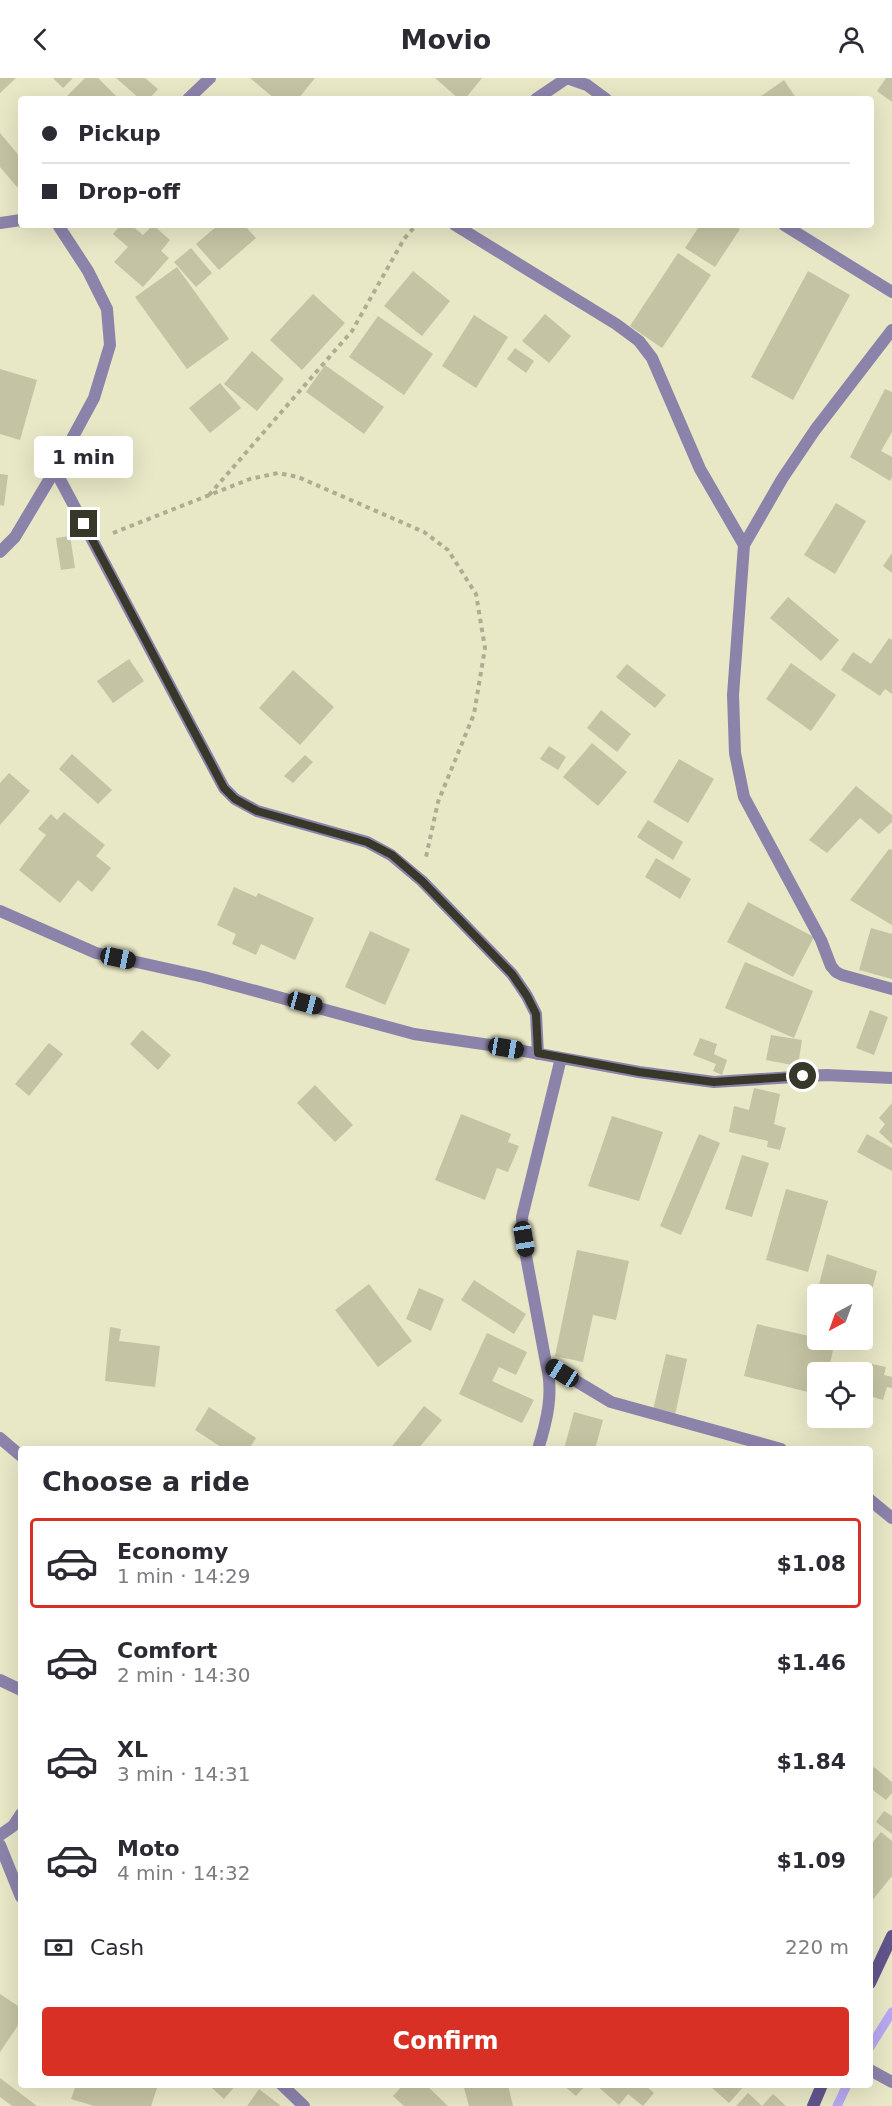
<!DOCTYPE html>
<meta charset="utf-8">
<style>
:root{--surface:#fff;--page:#f2f2f3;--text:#2b2b33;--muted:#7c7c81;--line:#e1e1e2;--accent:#d93025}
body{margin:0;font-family:"DejaVu Sans",sans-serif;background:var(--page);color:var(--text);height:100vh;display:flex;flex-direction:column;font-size:22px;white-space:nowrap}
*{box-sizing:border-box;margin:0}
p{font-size:20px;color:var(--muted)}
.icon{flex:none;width:33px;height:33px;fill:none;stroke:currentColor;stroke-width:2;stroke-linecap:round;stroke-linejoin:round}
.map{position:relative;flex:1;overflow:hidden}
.details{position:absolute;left:18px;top:1368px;width:855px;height:642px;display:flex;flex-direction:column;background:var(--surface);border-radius:6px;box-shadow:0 6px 24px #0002}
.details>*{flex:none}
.banner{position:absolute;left:18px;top:18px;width:856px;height:132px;border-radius:6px;box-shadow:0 6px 24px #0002;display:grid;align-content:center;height:132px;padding:0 24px;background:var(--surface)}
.needle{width:39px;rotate:221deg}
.fabs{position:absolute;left:807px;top:1206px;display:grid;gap:12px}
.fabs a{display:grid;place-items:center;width:66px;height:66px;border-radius:6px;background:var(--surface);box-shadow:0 6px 24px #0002;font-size:30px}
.end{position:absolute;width:27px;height:27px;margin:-14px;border:8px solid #37372a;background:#fff;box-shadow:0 0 0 3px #fff}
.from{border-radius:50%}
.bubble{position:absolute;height:42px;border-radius:6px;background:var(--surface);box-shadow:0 6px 24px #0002;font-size:20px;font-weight:800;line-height:42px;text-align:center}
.car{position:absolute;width:18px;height:36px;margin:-18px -9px;border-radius:8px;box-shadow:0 0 4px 2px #0007;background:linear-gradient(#222 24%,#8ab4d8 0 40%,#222 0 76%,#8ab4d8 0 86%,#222 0)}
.banner b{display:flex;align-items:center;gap:21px;height:57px;font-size:22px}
.banner b+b{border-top:2px solid var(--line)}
.banner i{width:15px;height:15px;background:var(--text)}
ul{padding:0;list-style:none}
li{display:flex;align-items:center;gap:18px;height:90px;margin:0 12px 9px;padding:0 12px;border:3px solid transparent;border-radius:6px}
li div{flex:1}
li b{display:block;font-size:22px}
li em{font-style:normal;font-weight:800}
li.active{border-color:var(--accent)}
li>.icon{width:54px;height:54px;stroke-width:1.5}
h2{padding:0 24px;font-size:27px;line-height:72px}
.pay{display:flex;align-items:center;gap:15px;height:66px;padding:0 24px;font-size:22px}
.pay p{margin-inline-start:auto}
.action{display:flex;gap:12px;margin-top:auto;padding:12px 24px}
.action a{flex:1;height:69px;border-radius:6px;background:var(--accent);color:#fff;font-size:24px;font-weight:800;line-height:69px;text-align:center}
header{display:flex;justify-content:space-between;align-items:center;height:78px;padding:0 24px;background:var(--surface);font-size:27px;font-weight:800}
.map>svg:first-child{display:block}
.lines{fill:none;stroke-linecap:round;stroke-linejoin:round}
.stream{stroke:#b8a8f1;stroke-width:9}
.building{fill:#c4c3a3}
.path{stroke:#aead93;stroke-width:4;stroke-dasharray:4.5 4.5;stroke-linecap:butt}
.street{stroke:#8b83aa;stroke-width:12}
.secondary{stroke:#61548c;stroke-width:12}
.route{stroke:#37372a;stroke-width:8}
</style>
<header><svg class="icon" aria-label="back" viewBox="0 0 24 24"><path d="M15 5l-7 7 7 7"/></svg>Movio<svg class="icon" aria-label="person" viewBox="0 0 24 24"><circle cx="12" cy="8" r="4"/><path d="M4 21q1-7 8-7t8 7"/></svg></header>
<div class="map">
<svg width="892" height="2028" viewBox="0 0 892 2028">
<rect width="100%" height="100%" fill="#e8e7c6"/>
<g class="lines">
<!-- stream -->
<path class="stream" d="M870,1969L892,1934
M837,2028L847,2007"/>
</g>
<!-- building -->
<path class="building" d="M0,0H16L0,15Z
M53,0H73L63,10Z
M85,0H98L119,21H64Z
M116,0H145L158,11L149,21H140Z
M250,0H315L298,21H275Z
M435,0H482L465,21H459Z
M886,0H892V24L877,13Z
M784,2L796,20L757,21Z
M0,55L21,80V105L17,109L0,89Z
M121,147H131L143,157L153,147L170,162L161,173L169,180L143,209L114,184L128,169L113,156Z
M218,147H244L256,160L219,192L196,166Z
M700,147H734L740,151L715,189L685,170Z
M191,170L212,195L196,209L174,184Z
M678,175L711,197L662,270L630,248Z
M177,189L229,261L187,291L135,219Z
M413,193L450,223L422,258L384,228Z
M808,193L850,217L793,322L751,299Z
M313,216L345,245L302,292L270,262Z
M545,236L571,258L549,285L522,263Z
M474,237L508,259L476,310L442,288Z
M378,238L433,276L404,317L349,279Z
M515,270L534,283L526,295L507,281Z
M252,273L284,301L257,333L224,306Z
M325,287L384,329L364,356L306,314Z
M0,291L37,302L20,362L0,356Z
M220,305L241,330L210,355L189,330Z
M885,311L892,314V354L881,373L892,379V399L890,403L850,379Z
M0,396L8,397L4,428L0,427Z
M836,425L866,443L835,496L804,477Z
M70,458L75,490L61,492L56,460Z
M892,475V495L883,488Z
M788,519L839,562L821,583L770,540Z
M889,560L892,562V616L885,611L880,618L841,592L853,574L871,586Z
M129,581L144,603L113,625L97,603Z
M791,585L836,617L811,653L766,621Z
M627,586L666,617L655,630L616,599Z
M293,592L334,629L300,667L259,630Z
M601,632L631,656L617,674L587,650Z
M592,665L627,694L598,728L563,699Z
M549,668L566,679L558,692L540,681Z
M72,676L112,712L98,726L59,691Z
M305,677L313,684L293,705L284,698Z
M679,681L714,701L688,745L653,724Z
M9,695L30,713L0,747V705Z
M856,708L892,737V744L879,756L860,740L827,775L809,762Z
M64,734L105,767L96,778L111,790L92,814L78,802L60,825L19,792L46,757L38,751L51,736L57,742Z
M648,742L683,764L673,782L637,759Z
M889,771L892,772V847L850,822Z
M656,780L691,801L680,821L645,799Z
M234,809L256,819L258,815L314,840L295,882L261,866L256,877L232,866L236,856L217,847Z
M748,824L814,859L793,899L727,864Z
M871,850L892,856V901L859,892Z
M370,853L410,871L385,927L345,909Z
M745,884L813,913L794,960L725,930Z
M870,932L888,939L874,977L856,970Z
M142,952L171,977L158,992L130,966Z
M771,957L802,962L798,988L766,982Z
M700,960L717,966L714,976L727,982L722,997L713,993L716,986L693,977Z
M49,965L63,976L29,1018L15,1006Z
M315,1007L353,1047L335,1064L297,1025Z
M754,1010L780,1016L774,1046L786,1050L780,1072L767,1069L768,1063L729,1054L734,1028L749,1032Z
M892,1025V1066L879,1054L885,1046L879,1040Z
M461,1036L511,1056L508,1064L519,1068L508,1094L497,1090L485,1122L435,1102Z
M612,1038L663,1054L639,1123L588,1108Z
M699,1056L720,1065L681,1157L660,1148Z
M867,1056L892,1070V1093L857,1074Z
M742,1077L769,1085L752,1139L725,1131Z
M786,1111L828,1123L808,1194L766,1182Z
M577,1172L629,1183L616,1242L593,1237L583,1284L555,1278Z
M827,1176L877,1193L865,1237L862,1236V1216H818V1223L815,1222Z
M474,1202L526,1236L514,1256L461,1222Z
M369,1206L412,1263L378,1289L335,1232Z
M419,1210L444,1221L431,1253L406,1241Z
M757,1246L835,1264L828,1294H817L812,1315L744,1298Z
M110,1249L121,1251L119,1263L160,1268L155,1309L105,1303Z
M487,1255L527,1274L516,1297L499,1289L492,1303L534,1322L522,1345L459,1316Z
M666,1276L687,1281L675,1337L653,1332Z
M872,1286L886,1289L884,1297L892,1299V1310L887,1309L883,1322L873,1319L872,1325L862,1322V1294H857L858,1291L870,1294Z
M424,1328L442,1342L418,1371H390Z
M209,1329L256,1360L249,1371H224L195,1352Z
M574,1334L603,1342L595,1371H564Z
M874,1689L892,1704V1715L886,1722L870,1710V1694Z
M884,1733L892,1738V1756L876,1744Z
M881,1754L892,1763V1798L870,1825V1762L873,1764Z
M0,1916L21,1930V1943L0,1974Z
M0,2000L37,2028H12L0,2019Z
M76,2007H119L126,2009L127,2007H158L151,2028H94L71,2021Z
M209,2007H236L224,2021Z
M403,2007H426L448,2028H404L393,2018Z
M478,2007H508L513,2028H469L464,2010Z
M563,2007H586L576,2018Z
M596,2007H645L654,2015L643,2028L628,2016L619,2027Z
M714,2007H745L729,2025L711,2009Z
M259,2011L281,2028H247Z
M748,2015L762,2028L773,2016L786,2028H736Z"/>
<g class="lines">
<!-- path -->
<path class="path" d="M209,417L352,253L404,161L416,147
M113,455L250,401L278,395L298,399L424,454L448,472L476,516L485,570L474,636L438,724L426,779"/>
<!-- street -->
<path class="street" d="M188,21L210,0
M536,21L567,0L587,7L606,21
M0,145L21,142
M455,147L616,246L639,263L652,280L700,391L744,467
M784,147L892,214
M892,252L815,352L782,401L744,467L733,617L735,675L744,719L821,862L831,888L836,894L842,897L892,911
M55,392L224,710L235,721L257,733L367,764L391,777L422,803L512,896L527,918L536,936L538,976
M0,474L15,459L55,392L94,320L110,267L107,231L88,193L58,147
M0,833L96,875L204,899L414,956L490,967L639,994L714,1004L826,997L892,1000
M546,1285L611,1324L781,1371
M0,1360L21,1378
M538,1371C547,1343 554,1314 546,1285L523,1162L522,1139L561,980
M870,1422L892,1440
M0,1602L21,1612
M0,1757L13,1748L21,1736
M0,1767L21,1819
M870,1992L892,2004
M282,2007L304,2028"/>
<!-- secondary -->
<path class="secondary" d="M870,1905L892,1858
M813,2028L822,2007"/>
</g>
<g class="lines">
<!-- route -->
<path class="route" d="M84,446L224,710L235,721L257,733L367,764L392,777L422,803L512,896L527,918L536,936L538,975L639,994L714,1004L803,998"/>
</g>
</svg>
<div class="fabs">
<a><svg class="needle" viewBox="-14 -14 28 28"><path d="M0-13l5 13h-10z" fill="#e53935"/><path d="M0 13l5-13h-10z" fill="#7c7c81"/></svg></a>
<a><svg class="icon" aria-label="locate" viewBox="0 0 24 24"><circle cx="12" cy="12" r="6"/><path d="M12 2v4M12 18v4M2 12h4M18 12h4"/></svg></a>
</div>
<i class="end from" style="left:803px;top:998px"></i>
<i class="end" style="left:84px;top:446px"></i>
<div class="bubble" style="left:34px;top:358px;width:99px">1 min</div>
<i class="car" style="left:118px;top:880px;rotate:102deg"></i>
<i class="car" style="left:305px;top:925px;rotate:105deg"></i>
<i class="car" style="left:506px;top:970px;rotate:100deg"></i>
<i class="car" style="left:524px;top:1161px;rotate:170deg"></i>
<i class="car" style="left:562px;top:1295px;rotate:302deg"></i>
<div class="banner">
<b><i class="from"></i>Pickup</b>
<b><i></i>Drop-off</b>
</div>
<section class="details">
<h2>Choose a ride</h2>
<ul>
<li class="active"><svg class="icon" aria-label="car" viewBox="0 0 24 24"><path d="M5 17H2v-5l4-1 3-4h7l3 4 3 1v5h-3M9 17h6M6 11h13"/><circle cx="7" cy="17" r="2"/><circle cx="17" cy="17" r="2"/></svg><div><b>Economy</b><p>1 min · 14:29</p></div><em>$1.08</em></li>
<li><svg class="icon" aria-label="car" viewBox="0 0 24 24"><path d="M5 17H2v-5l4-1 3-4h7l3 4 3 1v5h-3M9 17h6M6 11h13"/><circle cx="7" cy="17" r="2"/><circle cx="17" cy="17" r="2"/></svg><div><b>Comfort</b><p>2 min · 14:30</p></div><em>$1.46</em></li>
<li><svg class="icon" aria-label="car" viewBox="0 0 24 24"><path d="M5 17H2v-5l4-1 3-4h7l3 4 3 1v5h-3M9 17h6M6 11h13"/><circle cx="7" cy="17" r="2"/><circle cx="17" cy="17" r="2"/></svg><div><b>XL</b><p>3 min · 14:31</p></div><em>$1.84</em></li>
<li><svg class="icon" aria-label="car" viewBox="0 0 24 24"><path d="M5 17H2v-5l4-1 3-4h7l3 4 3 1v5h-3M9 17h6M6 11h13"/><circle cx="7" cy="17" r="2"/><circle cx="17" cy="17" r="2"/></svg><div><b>Moto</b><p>4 min · 14:32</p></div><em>$1.09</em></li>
</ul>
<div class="pay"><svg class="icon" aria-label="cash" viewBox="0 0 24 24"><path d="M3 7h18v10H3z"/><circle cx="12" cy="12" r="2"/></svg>Cash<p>220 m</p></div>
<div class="action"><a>Confirm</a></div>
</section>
</div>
